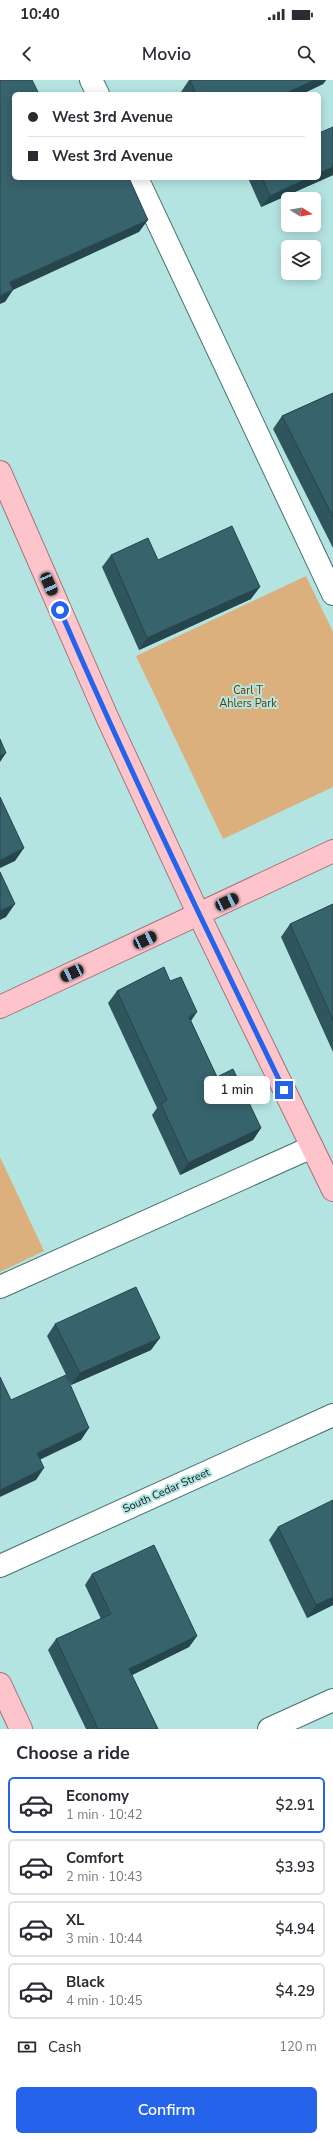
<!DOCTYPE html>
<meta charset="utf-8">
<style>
:root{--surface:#fff;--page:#f7f7f7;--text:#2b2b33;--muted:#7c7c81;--line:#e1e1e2;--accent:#2563eb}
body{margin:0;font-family:"Nunito Sans",sans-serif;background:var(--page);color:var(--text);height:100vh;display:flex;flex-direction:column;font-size:15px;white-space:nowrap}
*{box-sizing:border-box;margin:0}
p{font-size:13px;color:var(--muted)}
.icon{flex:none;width:22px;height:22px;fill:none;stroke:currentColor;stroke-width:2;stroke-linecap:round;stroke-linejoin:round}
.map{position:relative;height:1649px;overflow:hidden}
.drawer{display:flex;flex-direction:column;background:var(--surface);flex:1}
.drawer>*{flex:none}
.top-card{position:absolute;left:12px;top:12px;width:309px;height:88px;border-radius:6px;box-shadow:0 2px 10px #0003;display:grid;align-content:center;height:88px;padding:0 16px;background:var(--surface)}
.needle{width:26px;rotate:101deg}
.fabs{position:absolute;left:281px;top:112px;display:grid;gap:8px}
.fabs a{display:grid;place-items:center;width:40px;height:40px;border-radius:6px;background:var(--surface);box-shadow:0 2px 10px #0003;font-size:20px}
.end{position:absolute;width:18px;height:18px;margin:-9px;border:5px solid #2563eb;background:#fff;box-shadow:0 0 0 2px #fff}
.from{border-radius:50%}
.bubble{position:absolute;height:28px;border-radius:6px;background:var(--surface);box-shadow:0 2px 10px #0003;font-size:13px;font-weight:600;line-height:28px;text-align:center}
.car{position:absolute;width:12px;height:24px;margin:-12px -6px;border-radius:5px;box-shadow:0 0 3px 1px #0007;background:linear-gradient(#222 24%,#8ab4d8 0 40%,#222 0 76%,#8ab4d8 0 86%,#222 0)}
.top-card b{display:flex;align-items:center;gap:14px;height:38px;font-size:15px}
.top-card b+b{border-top:1px solid var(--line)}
.top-card i{width:10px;height:10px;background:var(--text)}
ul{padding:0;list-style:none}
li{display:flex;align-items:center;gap:12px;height:56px;margin:0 8px 6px;padding:0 8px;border:2px solid var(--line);border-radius:6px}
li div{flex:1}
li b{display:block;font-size:15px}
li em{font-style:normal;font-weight:600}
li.active{border-color:var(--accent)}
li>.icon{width:36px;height:36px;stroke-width:1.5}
h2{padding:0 16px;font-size:18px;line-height:48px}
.pay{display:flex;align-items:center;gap:10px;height:44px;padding:0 16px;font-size:15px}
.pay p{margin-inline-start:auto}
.button{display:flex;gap:8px;margin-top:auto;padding:8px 16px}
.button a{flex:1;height:46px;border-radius:6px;background:var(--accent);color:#fff;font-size:16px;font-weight:600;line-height:46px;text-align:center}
.status{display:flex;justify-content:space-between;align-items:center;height:28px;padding:0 20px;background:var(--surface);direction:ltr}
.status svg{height:11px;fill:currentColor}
header{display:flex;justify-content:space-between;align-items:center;height:52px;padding:0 16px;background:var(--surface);font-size:18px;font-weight:600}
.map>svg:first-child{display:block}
.green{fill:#dbb07d}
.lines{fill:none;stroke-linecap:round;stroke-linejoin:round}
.minor-casing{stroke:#43716f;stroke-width:24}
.major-casing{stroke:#a87078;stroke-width:24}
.minor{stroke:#fff;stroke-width:22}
.major{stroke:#fec4cc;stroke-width:22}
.wall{fill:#2f555d}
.shaded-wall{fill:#26454c}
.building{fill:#37636c;stroke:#26454c}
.route{stroke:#2563eb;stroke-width:5}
.labels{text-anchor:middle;stroke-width:4;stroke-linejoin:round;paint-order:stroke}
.park-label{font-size:11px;fill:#5f3b01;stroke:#b4e4e1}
.street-label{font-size:11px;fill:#091c1b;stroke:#b4e4e1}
</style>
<div class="status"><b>10:40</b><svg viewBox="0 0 49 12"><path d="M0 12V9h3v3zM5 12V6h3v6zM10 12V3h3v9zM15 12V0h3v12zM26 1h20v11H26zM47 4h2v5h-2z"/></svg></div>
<header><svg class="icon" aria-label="back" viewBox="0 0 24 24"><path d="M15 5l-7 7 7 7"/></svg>Movio<svg class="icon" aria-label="search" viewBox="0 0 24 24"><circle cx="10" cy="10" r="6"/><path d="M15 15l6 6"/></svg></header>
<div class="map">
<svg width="333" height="1649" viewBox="0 0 333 1649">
<rect width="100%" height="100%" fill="#b4e4e1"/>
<!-- green -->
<path class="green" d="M306,496L333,552V707L223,759L136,576Z
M0,1077L44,1171L0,1192Z"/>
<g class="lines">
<defs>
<path id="minor" d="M91,0L98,14
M137,98L333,514
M0,1207L312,1067
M0,1486L333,1335
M269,1649L333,1620"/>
<path id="major" d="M0,392L107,637L199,835L333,1110
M0,927L333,771
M0,1604L21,1649"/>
</defs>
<!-- minor casing -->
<use href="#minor" class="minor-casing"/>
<!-- major casing -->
<use href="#major" class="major-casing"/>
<!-- minor -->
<use href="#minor" class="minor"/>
<!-- major -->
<use href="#major" class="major"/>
</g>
<!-- wall -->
<path class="wall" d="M189,0H326L323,4L302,14H182L181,12Z
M333,47V95L261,127L248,98H319Z
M333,313V468L273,349L282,336Z
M111,475L158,480L251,519L139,570L102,487Z
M333,824V972L281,857L290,844Z
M170,901L191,941L217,997L261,1048L253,1060L180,1095L152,1035L157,1028L108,923L117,911Z
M55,1244L151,1270L71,1305L47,1256Z
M278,1447L333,1525L307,1538L269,1460Z
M92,1494L197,1556L189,1567L132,1595L158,1649H86L48,1570L56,1559L101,1539L85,1505Z"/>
<!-- shaded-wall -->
<path class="shaded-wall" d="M315,0H326L323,4L302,14H284Z
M333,87V95L261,127L270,116L308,98H319V93Z
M148,140L139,152L2,215L10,202Z
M13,210L5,222L0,224V216Z
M260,507L251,519L139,570L147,558Z
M6,673L0,682V676Z
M24,768L15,781L0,788V780Z
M15,824L6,837L0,840V831Z
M197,932L189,944V937Z
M261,1048L253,1060L180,1095L188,1083Z
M160,1258L151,1270L71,1305L80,1293Z
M89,1348L81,1360L29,1385L37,1373Z
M44,1388L36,1400L0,1417V1410Z
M333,1517V1525L307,1538L316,1525Z
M197,1556L189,1567L122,1600L129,1589Z"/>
<!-- building -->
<path class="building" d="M0,0H32L39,14H14V98H129L148,140L10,202L13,210L0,216Z
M190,0H315L284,14H196Z
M333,47V87L319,93V53Z
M262,98H308L270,116Z
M333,313V437L282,336Z
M232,446L260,507L147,558L111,475L148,458L158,480Z
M0,659L6,673L0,676Z
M0,717L24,768L0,780Z
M0,792L15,824L0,831Z
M333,824V940L290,844Z
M164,887L170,901L181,897L197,932L189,937L217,997L233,989L261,1048L188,1083L161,1024L167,1020L117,911Z
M136,1207L160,1258L80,1293L55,1244Z
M66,1295L89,1348L37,1373L44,1388L0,1410V1297L11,1320Z
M333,1420V1517L316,1525L278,1447Z
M154,1465L197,1556L129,1589L158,1649H98L56,1559L111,1534L92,1494Z"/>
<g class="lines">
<!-- route -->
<path class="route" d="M60,530C130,692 207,851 284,1010"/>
</g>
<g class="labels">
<!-- park labels -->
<g class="park-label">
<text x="248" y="614">Carl T<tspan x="248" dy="13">Ahlers Park</tspan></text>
</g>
<!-- street labels -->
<g class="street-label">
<text transform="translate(166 1410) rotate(-24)" y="4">South Cedar Street</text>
</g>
</g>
</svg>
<div class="fabs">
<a><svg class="needle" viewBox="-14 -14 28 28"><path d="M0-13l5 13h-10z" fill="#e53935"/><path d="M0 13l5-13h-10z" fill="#7c7c81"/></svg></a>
<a><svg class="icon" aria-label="layers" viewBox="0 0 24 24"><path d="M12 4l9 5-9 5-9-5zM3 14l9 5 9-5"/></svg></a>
</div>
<i class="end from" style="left:60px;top:530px"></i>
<i class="end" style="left:284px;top:1010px"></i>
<div class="bubble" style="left:204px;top:996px;width:66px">1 min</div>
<i class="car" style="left:49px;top:504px;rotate:156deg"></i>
<i class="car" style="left:227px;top:822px;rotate:65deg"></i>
<i class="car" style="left:145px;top:860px;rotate:65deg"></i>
<i class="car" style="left:72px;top:893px;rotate:245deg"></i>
<div class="top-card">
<b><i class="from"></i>West 3rd Avenue</b>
<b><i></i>West 3rd Avenue</b>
</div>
</div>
<section class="drawer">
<h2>Choose a ride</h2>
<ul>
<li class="active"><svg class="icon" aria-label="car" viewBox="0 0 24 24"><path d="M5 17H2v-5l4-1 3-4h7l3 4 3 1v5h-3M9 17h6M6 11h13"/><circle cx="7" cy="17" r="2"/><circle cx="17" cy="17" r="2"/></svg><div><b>Economy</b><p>1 min · 10:42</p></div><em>$2.91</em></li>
<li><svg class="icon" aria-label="car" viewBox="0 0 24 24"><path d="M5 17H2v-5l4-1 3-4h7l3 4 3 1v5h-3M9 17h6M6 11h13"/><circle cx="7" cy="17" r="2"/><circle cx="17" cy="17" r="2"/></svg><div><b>Comfort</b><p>2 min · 10:43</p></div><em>$3.93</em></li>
<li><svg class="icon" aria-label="car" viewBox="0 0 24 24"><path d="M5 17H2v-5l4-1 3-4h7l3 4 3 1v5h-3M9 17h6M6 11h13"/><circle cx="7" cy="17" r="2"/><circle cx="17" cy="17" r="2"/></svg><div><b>XL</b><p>3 min · 10:44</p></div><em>$4.94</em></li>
<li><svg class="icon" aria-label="car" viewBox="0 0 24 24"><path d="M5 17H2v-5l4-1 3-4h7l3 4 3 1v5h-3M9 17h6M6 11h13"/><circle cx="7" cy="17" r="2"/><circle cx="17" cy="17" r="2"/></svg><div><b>Black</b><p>4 min · 10:45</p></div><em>$4.29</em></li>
</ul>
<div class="pay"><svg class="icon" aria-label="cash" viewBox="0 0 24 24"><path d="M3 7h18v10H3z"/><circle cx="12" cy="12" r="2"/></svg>Cash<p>120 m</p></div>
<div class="button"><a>Confirm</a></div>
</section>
